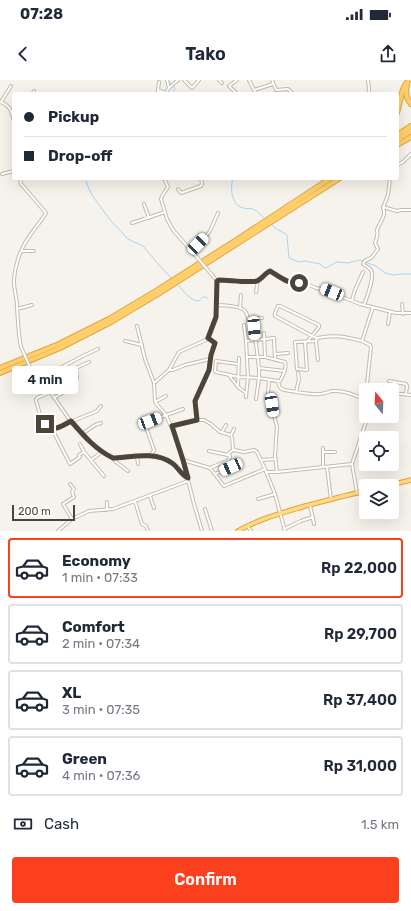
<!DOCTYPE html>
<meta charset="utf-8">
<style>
:root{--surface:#fff;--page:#f6f6f7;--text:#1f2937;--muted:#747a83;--line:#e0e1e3;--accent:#fc3f1d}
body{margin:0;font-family:Rubik,sans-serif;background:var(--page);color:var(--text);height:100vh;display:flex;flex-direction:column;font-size:15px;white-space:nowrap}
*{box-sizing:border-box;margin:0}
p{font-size:13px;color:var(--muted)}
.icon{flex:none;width:22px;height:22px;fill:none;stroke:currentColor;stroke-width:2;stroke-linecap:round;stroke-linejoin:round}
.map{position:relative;height:451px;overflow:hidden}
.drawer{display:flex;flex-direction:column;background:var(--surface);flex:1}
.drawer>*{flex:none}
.hud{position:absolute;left:12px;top:12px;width:387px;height:88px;border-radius:4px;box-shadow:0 4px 16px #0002;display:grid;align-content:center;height:88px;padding:0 12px;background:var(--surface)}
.needle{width:26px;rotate:342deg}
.buttons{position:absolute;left:359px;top:303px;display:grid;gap:8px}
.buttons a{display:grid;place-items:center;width:40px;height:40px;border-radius:4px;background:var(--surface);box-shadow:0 4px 16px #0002;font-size:20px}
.scale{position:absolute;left:12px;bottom:10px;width:63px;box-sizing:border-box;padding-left:4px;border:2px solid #4b4439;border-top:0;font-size:11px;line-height:14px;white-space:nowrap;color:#4b4439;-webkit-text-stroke:3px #fff;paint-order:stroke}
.end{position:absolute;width:18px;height:18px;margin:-9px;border:5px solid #4b4439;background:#fff;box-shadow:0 0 0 2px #fff}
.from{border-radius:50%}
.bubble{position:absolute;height:28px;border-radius:4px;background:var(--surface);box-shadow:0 4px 16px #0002;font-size:13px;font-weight:600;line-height:28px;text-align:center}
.car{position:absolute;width:12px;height:24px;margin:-12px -6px;border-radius:5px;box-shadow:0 0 3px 1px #0007;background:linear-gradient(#fff 24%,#345 0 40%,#fff 0 76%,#345 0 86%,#fff 0)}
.hud b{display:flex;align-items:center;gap:14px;height:38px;font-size:15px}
.hud b+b{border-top:1px solid var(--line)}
.hud i{width:10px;height:10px;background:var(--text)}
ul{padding:7px 0 0;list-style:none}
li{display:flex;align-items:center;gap:12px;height:60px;margin:0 8px 6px;padding:0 4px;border:2px solid var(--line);border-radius:4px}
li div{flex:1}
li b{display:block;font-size:15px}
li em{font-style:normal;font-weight:600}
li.on{border-color:var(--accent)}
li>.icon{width:36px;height:36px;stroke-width:1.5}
.pay{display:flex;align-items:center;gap:10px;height:44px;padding:0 12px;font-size:15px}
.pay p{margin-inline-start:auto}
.cta{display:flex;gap:8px;margin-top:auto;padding:8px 12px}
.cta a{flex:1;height:46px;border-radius:4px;background:var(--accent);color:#fff;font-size:16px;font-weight:600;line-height:46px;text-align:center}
.status{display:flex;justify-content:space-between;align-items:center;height:28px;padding:0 20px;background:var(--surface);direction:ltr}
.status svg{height:11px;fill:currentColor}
header{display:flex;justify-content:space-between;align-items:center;height:52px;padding:0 12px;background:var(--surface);font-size:18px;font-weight:600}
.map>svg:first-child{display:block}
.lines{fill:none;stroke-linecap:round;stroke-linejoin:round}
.stream{stroke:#a9d4f2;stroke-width:1}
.minor-casing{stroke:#c2bbae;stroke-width:4}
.trunk-casing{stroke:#e0a43c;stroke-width:5.5}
.motorway-casing{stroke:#e0a43c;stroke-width:6}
.minor{stroke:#fff;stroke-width:2}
.trunk{stroke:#ffd985;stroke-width:3.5}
.motorway{stroke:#ffcf6e;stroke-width:4}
.minor-bridge-casing{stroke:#c2bbae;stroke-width:4;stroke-linecap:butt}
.minor-bridge{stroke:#fff;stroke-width:2}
.route{stroke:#4b4439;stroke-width:5}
</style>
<div class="status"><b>07:28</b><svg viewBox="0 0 49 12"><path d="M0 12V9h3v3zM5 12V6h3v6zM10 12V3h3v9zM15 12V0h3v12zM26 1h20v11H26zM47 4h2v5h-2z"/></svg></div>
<header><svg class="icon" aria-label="back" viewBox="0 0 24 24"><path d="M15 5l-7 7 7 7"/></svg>Tako<svg class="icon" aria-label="share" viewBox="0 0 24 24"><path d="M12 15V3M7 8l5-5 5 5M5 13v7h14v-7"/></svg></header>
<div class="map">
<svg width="411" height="451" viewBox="0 0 411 451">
<rect width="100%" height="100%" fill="#f6f3ec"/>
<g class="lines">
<!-- stream -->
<path class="stream" d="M168,0L175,8L172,14
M233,98C230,108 231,125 243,128C246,129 250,128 253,129C257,131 262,136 265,139
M86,101L89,109L94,118L111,141L128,159L143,166L159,185L172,199
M271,144L275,148L286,154L287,156L289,178L299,182L305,181L320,184L325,188L328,187L333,184L337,182L348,183L360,180L376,186L385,193L394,195L401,194H411
M177,204C181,208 192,222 198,221C200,221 201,218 203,217H206L208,219"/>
<defs>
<path id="minor" d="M167,0L169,8
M184,0L192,8L199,0
M219,0L222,3
M249,0L254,10
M272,0L276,10L288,9L293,14
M368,0L369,9L368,14
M158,10L166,13
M32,14L34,11
M158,14V10L159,2
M165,14L169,8L178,0
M237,14L229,6L237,0
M256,14L254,10L273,4
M0,22C10,25 12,32 14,41
M1,22L11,6
M397,85L403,82L411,74
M2,94L14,91
M20,98L21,104L23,106L46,133C39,145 28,155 22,169C18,177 14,192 14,202C14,210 17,218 17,227C18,240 18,253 21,267
M164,98L168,107L162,116L161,119L167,139L173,150L195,175
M178,109L181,113L201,106L202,104L201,98
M144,124L149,138
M383,127L397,131L401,130H411
M132,143L165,132
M21,171H34
M191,171L206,156L210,151L218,133
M217,201L219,200C228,200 250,203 257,201C262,199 265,193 270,191L278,197L293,203H305L316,208L322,209L360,224L396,233H411
M256,212L258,200
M352,220L355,210L363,192
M402,224L403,234
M216,225C222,225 242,226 245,231C247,233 247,235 248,238H262
M364,225C367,216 375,198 371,190C369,187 366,186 363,184C365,178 368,181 372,177C374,175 376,171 378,169L375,163C376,160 377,158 377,156C378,154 377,152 377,150C379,143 387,136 383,128L388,115L390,98
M240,228L241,215
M17,229L32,225
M388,244L390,232
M244,245L246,261
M137,246L145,279L154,303L155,322L166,335L174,353L183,380L194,424L202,451
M254,248L259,288V298L256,319
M264,253L265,277
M125,261L142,265
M316,261L318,280
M305,262L307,290L297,289L295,262L316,261L317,258C334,254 346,257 362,261
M307,262C311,257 315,252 319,247V245L280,226H278L275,233V236L312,256L317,258
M276,274L288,273
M247,277H265L285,282C287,289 283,295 280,301H278
M238,284L216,281L215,291L216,292L239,297L259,298L278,301C279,306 279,309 285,310C296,312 308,315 320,314C324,314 328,312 332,311C344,310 356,315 366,320
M259,288L285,291
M169,290H173L185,285L210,279
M33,294L47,307L69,339L77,348L90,362L102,372L113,378L150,375L156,376L173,383L183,395L188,398
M229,295L238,307L246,313
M269,300L268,313L270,318L272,319L275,340L277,346L275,376L277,392
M389,301L406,304L407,306L406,314
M22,302C36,297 50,292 64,286C75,280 86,274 98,269
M154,303L169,290L179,272L206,260L208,258L216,237L217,201L213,196
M47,307L60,301L76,299L77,298L76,288L89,282
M238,307L239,278
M371,310L368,306L367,304L371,267L370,265L362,261L373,227
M50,312L37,318L36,320C39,331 41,345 52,349L61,346L97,331L101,326
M296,312L299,299L298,293
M392,313L411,315
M246,317L248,297L246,261L274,258L275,280
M54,318L72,307
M155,322L166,316
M197,340L195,321L209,290L211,275L215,264L208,258
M150,341L183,329
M172,346L197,340H204L211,344L220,352L231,355C234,360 231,366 234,370L244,372L254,370L257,372L265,389L275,414L285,451
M146,347L154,370L153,372L150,375
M52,349L70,384L80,377L79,375L84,372L104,396
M222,352L226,345
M82,354L95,345L101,343
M231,355L234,349
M360,361H366
M80,364L84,372
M209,371L228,375
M323,372H335
M137,377L138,384
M113,378L116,382L128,391
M91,380L102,372
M183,380L210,388L224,406L265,389
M261,380L276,379
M323,387V368
M327,387L331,419
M210,388L229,380L230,376L228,375L230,372L233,370
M266,392H277L352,384
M215,394L231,387L232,385L229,380
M70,404L74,409L72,412L74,417L63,424L72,439
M357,413L352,384L368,336
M150,416L154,428
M258,419L275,414
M135,421L142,444L146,446L148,451
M310,425L314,444
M205,429L212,451
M107,430V422
M248,447L251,451
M284,449L301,441L313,437
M58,451L72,439L89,431L113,429L188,401"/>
<path id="trunk" d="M387,406L411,400
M238,451C259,439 282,433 305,426C325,421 346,415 366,411"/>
<path id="motorway" d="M407,5C405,12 406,18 411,24
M397,33L403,9L405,5L409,0
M397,55L411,46
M397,60L411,51
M397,65L411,57
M0,288L59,264L109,239L156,211L238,159L331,98
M0,293L60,268L111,242L158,214L340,98"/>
</defs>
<!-- minor casing -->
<use href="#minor" class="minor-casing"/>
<!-- trunk casing -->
<use href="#trunk" class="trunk-casing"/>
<!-- motorway casing -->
<use href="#motorway" class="motorway-casing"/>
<!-- minor -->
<use href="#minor" class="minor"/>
<!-- trunk -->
<use href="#trunk" class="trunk"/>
<!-- motorway -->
<use href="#motorway" class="motorway"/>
<defs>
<path id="minor-bridge" d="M195,175L213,196
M21,267L33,294"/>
</defs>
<!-- minor-bridge casing -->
<use href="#minor-bridge" class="minor-bridge-casing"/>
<!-- minor-bridge -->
<use href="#minor-bridge" class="minor-bridge"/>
</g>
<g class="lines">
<!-- route -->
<path class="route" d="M45,344C53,353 62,346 71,341C83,355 96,370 113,378C132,377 155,371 172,383C178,387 181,395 188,398L183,380L172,346L197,340L195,321L209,290L211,275L215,263L208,258L216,237L217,201L219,200C228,200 250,203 257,201C262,199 265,193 270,191C279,196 287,204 299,203"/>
</g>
</svg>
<div class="buttons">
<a><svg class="needle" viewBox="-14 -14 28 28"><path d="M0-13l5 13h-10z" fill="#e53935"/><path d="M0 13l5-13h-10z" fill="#747a83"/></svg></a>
<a><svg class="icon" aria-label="locate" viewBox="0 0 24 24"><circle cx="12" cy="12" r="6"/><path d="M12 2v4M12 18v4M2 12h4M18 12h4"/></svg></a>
<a><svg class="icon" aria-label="layers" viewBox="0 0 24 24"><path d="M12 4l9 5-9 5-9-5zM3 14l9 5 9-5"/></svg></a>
</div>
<div class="scale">200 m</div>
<i class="end from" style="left:299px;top:203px"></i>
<i class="end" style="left:45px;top:344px"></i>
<div class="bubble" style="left:12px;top:286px;width:66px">4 min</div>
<i class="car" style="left:198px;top:164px;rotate:44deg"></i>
<i class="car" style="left:332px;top:212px;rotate:292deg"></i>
<i class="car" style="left:254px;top:248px;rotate:175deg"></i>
<i class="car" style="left:272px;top:325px;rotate:171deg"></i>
<i class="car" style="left:150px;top:341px;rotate:69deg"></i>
<i class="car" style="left:231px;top:387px;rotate:246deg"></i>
<div class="hud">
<b><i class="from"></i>Pickup</b>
<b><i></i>Drop-off</b>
</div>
</div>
<section class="drawer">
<ul>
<li class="on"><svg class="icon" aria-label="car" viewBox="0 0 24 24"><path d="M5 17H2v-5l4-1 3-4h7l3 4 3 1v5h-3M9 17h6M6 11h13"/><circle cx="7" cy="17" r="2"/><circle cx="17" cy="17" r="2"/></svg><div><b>Economy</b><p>1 min · 07:33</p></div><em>Rp 22,000</em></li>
<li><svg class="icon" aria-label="car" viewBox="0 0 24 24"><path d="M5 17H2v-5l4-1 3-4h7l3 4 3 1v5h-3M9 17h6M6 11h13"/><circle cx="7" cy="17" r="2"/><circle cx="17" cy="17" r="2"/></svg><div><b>Comfort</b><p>2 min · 07:34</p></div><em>Rp 29,700</em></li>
<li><svg class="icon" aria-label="car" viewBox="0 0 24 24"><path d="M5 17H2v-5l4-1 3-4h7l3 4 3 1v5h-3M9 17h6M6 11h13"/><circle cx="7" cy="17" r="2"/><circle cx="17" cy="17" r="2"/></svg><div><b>XL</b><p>3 min · 07:35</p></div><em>Rp 37,400</em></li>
<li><svg class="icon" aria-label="car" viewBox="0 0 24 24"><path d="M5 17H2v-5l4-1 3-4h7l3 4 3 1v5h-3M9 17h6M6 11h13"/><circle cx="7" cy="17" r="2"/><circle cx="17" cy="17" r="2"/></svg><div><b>Green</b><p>4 min · 07:36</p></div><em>Rp 31,000</em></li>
</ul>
<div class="pay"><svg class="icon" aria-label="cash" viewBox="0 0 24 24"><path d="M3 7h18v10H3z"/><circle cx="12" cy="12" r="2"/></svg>Cash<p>1.5 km</p></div>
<div class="cta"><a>Confirm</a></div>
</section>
